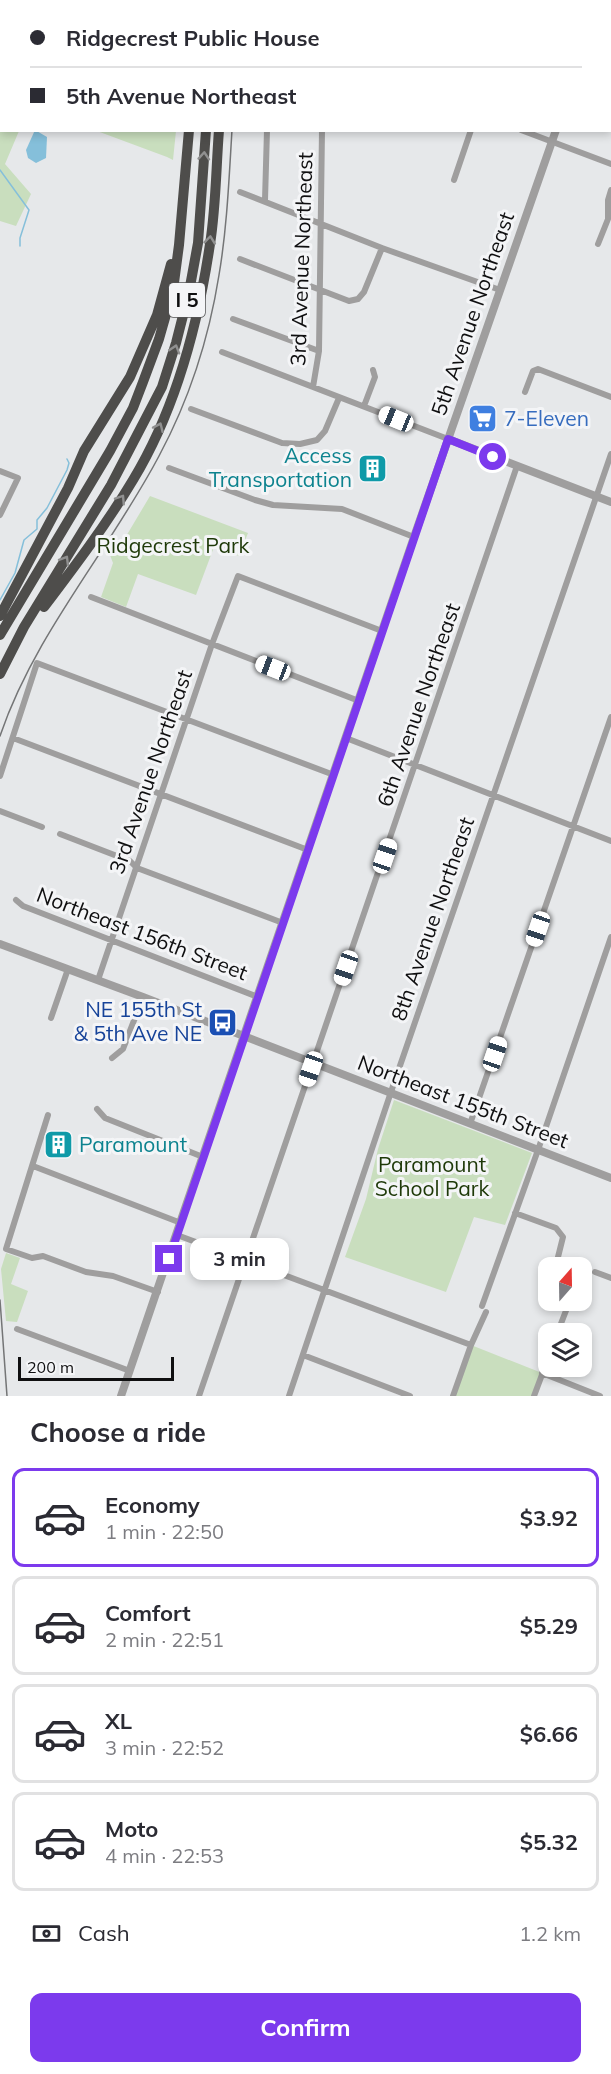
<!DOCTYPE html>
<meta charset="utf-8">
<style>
:root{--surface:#fff;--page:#f2f2f3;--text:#2b2b33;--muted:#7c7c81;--line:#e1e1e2;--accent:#7c3aed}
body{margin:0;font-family:Mulish,sans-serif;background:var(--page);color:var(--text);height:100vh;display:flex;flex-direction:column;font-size:22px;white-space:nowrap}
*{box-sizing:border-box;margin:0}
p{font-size:20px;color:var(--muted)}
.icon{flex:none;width:33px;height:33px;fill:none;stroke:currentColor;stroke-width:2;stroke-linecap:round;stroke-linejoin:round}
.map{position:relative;height:1396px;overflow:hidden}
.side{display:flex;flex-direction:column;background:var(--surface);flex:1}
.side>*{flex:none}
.guide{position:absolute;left:0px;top:0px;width:612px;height:132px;box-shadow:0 3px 9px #0003;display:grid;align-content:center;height:132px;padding:0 30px;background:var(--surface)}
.needle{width:39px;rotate:20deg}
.buttons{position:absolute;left:538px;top:1257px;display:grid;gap:12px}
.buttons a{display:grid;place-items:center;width:54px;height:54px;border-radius:12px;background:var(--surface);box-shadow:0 3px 9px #0003;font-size:30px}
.scale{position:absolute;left:18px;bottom:15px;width:156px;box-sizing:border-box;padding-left:6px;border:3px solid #0f0f10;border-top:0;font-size:16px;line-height:21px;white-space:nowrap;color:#0f0f10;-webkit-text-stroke:4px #f4f5f7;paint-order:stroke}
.end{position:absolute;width:27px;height:27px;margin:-14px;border:8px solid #7c3aed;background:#fff;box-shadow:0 0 0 3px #fff}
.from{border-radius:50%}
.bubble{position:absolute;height:42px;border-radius:12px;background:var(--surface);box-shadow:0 3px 9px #0003;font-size:20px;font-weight:700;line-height:42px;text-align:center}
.car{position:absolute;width:18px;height:36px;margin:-18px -9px;border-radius:8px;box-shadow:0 0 4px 2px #0007;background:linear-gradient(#fff 24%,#345 0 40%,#fff 0 76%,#345 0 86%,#fff 0)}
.guide b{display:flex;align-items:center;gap:21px;height:57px;font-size:22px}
.guide b+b{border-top:2px solid var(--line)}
.guide i{width:15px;height:15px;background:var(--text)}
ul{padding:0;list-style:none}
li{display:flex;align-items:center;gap:18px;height:99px;margin:0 12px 9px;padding:0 18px;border:3px solid var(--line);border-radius:12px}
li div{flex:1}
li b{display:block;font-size:22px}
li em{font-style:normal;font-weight:700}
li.on{border-color:var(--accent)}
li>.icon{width:54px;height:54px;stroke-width:1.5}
h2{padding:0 30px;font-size:27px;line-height:72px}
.pay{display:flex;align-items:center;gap:15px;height:66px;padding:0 30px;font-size:22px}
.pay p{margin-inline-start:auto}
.primary-button{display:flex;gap:12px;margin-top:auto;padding:12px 30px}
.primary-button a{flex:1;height:69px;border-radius:12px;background:var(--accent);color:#fff;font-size:24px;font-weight:700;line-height:69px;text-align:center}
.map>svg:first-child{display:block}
.green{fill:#c9debe}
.water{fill:#85bfda}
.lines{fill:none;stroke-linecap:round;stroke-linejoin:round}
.stream{stroke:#85bfda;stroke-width:1.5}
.minor{stroke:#9f9e9e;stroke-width:6}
.tertiary{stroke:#9f9e9e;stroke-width:8}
.motorway{stroke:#4e4d4b;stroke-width:10}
.tram{stroke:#747576;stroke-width:1.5}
.oneway{stroke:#909090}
.route{stroke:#7c3aed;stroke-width:8}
.labels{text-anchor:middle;stroke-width:6;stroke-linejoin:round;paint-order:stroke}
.shield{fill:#f4f5f7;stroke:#545455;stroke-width:1.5}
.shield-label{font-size:20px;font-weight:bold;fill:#0f0f10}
.street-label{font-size:21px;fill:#0f0f10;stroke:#f4f5f7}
.shop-label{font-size:21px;fill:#366cbe;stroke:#f4f5f7;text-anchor:start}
.culture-label{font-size:21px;fill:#0d838f;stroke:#f4f5f7;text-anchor:end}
.park-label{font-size:21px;fill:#1e3908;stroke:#f4f5f7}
.transit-label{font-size:21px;fill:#164399;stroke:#f4f5f7;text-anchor:end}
</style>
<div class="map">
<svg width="611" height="1396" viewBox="0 0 611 1396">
<rect width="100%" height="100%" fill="#e6e8ea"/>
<!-- green -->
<path class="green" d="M0,95H2V130L19,131L5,164L31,194L16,226L0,221Z
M97,131H176L173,160L167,157Z
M150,496L248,533L239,556L214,547L196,595L138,574L126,607L101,597L113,563L108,550L125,538Z
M394,1100L532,1153L505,1225L474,1217L446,1292L345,1257L366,1199L378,1149Z
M6,1253L20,1258L11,1284L28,1291L17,1322L6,1321L1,1269Z
M471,1345L542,1373L534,1396H453Z"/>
<!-- water -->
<path class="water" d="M35,130L47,137L46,158L36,163L28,158L26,150Z"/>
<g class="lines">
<!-- stream -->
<path class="stream" d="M15,2L16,0
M2,81V87
M0,131L2,127
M0,170L29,210L20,238V246
M0,600L15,573L24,540L37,529V520L47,508L67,470L69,463L67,459"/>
<!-- minor -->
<path class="minor" d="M46,2L47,0
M113,2V0
M267,2V0
M350,2L351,0
M435,2V0
M516,2L517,0
M610,74H611
M0,100H2
M521,130L611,164
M454,180L471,130
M240,192L382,248L500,290
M265,200L267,130
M598,244L608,219V200L611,190
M240,259L349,301L358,299L364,292L382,248
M233,319L319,351
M222,352L448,439
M313,387L319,351L322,130
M525,392L533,371L538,369L611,397
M364,406L375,377L373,370
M191,409L282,443L300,444L317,440L325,431L339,398
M169,468L255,500L273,505L342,509L414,537
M0,471L18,478L0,515
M91,597L359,701
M13,738L308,850
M346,738L611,841
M0,776L37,663L334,775
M0,811L42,827
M60,834L130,861L137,868L283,923
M16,900L23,906L258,997
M98,980L212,644L238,576L382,631
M51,1018L68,969
M112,1058L123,1049L143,997
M97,1109L105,1118L203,1157
M48,1115L6,1249L32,1258L43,1256L86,1272L113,1276L158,1292
M470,1124L611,717
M33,1166L181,1223
M515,1213L556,1228L563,1237L558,1257
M177,1235L471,1345
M595,1272L611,1278
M482,1306L538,1150L611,937
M17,1329L130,1371
M557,1334L567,1308
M303,1355L410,1396
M542,1373L600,1396
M199,1396L517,466
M289,1396L393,1086L611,454
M453,1396L471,1345L486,1312
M534,1396L549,1356"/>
<!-- tertiary -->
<path class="tertiary" d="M601,2V0
M448,439L611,502
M0,944L143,997L611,1178
M121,1396L414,537L556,130"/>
<!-- motorway -->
<path class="motorway" d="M207,2L208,0
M226,2L227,0
M240,2L241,0
M44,607C75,566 106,525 133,480C176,409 198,325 210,244C216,207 216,168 219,130
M0,616L68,488L84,451L130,377L157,315L171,264
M0,635L110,451L133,408L143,382L159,339L173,290L179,245L189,130
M0,674L24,627L111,485L162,387L176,343L189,292L198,243L206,130"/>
<!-- tram -->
<path class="tram" d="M255,2V0
M0,736C35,633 109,551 159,456C189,400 209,338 219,275C227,228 229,179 232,130
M0,1300L7,1396"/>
</g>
<!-- one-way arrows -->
<defs><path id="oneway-chevron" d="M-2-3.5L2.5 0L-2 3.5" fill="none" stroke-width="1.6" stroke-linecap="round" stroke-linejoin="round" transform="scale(1.5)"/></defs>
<g class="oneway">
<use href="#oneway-chevron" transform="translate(204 156) rotate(-86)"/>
<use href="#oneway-chevron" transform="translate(210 240) rotate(-84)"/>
<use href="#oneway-chevron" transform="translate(175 349) rotate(-73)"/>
<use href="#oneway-chevron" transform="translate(159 427) rotate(-66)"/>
<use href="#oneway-chevron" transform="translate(121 499) rotate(-57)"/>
<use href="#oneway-chevron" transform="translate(65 560) rotate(-59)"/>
</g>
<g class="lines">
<!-- route -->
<path class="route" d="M169,1259L448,439L493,457"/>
</g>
<!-- icons -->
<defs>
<symbol id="supermarket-square" viewBox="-11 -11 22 22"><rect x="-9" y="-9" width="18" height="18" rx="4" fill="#3f7fe0" stroke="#f4f5f7"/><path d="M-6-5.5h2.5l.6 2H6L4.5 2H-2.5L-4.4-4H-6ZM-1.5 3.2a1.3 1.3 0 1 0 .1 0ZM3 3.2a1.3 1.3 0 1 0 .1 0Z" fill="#fff"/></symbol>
<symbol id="building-square" viewBox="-11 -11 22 22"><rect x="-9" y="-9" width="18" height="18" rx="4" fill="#0f9aa8" stroke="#f4f5f7"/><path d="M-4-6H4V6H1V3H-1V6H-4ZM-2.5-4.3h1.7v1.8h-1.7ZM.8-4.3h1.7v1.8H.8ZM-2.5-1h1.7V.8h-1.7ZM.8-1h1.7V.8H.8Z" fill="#fff"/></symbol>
<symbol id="bus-square" viewBox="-11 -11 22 22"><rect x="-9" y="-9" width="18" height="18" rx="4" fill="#1a4fb4" stroke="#f4f5f7"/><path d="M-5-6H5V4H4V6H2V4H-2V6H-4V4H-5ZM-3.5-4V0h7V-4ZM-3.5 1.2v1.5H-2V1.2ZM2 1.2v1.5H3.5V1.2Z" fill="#fff"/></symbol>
</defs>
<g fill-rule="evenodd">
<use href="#supermarket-square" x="466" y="402" width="33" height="33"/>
<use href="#building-square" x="356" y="452" width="33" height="33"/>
<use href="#bus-square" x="206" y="1006" width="33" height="33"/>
<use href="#building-square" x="42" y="1128" width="33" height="33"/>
</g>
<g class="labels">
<!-- shield labels -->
<rect class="shield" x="169" y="283" width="36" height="34" rx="4.5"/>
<g class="shield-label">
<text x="187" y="307">I 5</text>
</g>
<!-- street labels -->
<g class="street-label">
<text transform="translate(302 259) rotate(-88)" y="7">3rd Avenue Northeast</text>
<text transform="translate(473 314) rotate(-71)" y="7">5th Avenue Northeast</text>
<text transform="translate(419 705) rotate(-71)" y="7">6th Avenue Northeast</text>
<text transform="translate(151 772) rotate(-71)" y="7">3rd Avenue Northeast</text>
<text transform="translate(433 919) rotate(-71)" y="7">8th Avenue Northeast</text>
<text transform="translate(142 934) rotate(21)" y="7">Northeast 156th Street</text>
<text transform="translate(463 1102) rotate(21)" y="7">Northeast 155th Street</text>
</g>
<!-- shop labels -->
<g class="shop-label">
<text x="504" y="426">7-Eleven</text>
</g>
<!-- culture labels -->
<g class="culture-label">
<text x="352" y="463">Access<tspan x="352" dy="24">Transportation</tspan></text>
<text x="79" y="1152" text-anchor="start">Paramount</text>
</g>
<!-- park labels -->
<g class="park-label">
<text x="173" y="553">Ridgecrest Park</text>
<text x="432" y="1172">Paramount<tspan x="432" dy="24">School Park</tspan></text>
</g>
<!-- transit labels -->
<g class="transit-label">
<text x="202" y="1017">NE 155th St<tspan x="202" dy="24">&amp; 5th Ave NE</tspan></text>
</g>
</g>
</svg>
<div class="buttons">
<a><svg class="needle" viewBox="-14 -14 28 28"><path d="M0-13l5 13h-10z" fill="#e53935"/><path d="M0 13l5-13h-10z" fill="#7c7c81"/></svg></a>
<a><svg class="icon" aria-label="layers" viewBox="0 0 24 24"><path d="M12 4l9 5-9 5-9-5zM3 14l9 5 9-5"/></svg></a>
</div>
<div class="scale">200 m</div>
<i class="end from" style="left:493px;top:457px"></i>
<i class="end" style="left:169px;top:1259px"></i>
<div class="bubble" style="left:190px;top:1238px;width:99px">3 min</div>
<i class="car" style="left:396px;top:419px;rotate:292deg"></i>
<i class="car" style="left:273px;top:668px;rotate:291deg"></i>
<i class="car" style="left:385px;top:856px;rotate:19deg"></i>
<i class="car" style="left:538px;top:929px;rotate:199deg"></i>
<i class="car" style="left:346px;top:968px;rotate:199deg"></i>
<i class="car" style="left:495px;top:1054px;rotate:19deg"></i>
<i class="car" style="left:311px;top:1069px;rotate:199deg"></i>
<div class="guide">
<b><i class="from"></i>Ridgecrest Public House</b>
<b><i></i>5th Avenue Northeast</b>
</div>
</div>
<section class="side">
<h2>Choose a ride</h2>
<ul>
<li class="on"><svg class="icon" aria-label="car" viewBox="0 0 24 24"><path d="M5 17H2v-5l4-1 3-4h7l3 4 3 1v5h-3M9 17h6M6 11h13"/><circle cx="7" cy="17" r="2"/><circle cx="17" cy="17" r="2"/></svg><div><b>Economy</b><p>1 min · 22:50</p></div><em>$3.92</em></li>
<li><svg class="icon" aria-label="car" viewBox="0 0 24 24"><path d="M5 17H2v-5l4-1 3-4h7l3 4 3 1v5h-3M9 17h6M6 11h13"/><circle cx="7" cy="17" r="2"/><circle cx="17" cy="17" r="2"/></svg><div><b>Comfort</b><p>2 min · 22:51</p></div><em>$5.29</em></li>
<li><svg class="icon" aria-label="car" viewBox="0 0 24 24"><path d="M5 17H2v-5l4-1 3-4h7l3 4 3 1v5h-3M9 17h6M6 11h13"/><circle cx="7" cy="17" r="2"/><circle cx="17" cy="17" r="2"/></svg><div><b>XL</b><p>3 min · 22:52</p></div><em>$6.66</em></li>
<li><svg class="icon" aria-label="car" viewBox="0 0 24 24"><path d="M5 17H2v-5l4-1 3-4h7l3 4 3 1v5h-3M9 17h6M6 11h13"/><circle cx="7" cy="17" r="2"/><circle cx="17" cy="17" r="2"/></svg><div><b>Moto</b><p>4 min · 22:53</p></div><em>$5.32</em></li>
</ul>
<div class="pay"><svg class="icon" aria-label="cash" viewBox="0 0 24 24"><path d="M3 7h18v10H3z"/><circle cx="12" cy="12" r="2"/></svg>Cash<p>1.2 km</p></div>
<div class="primary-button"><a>Confirm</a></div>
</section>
